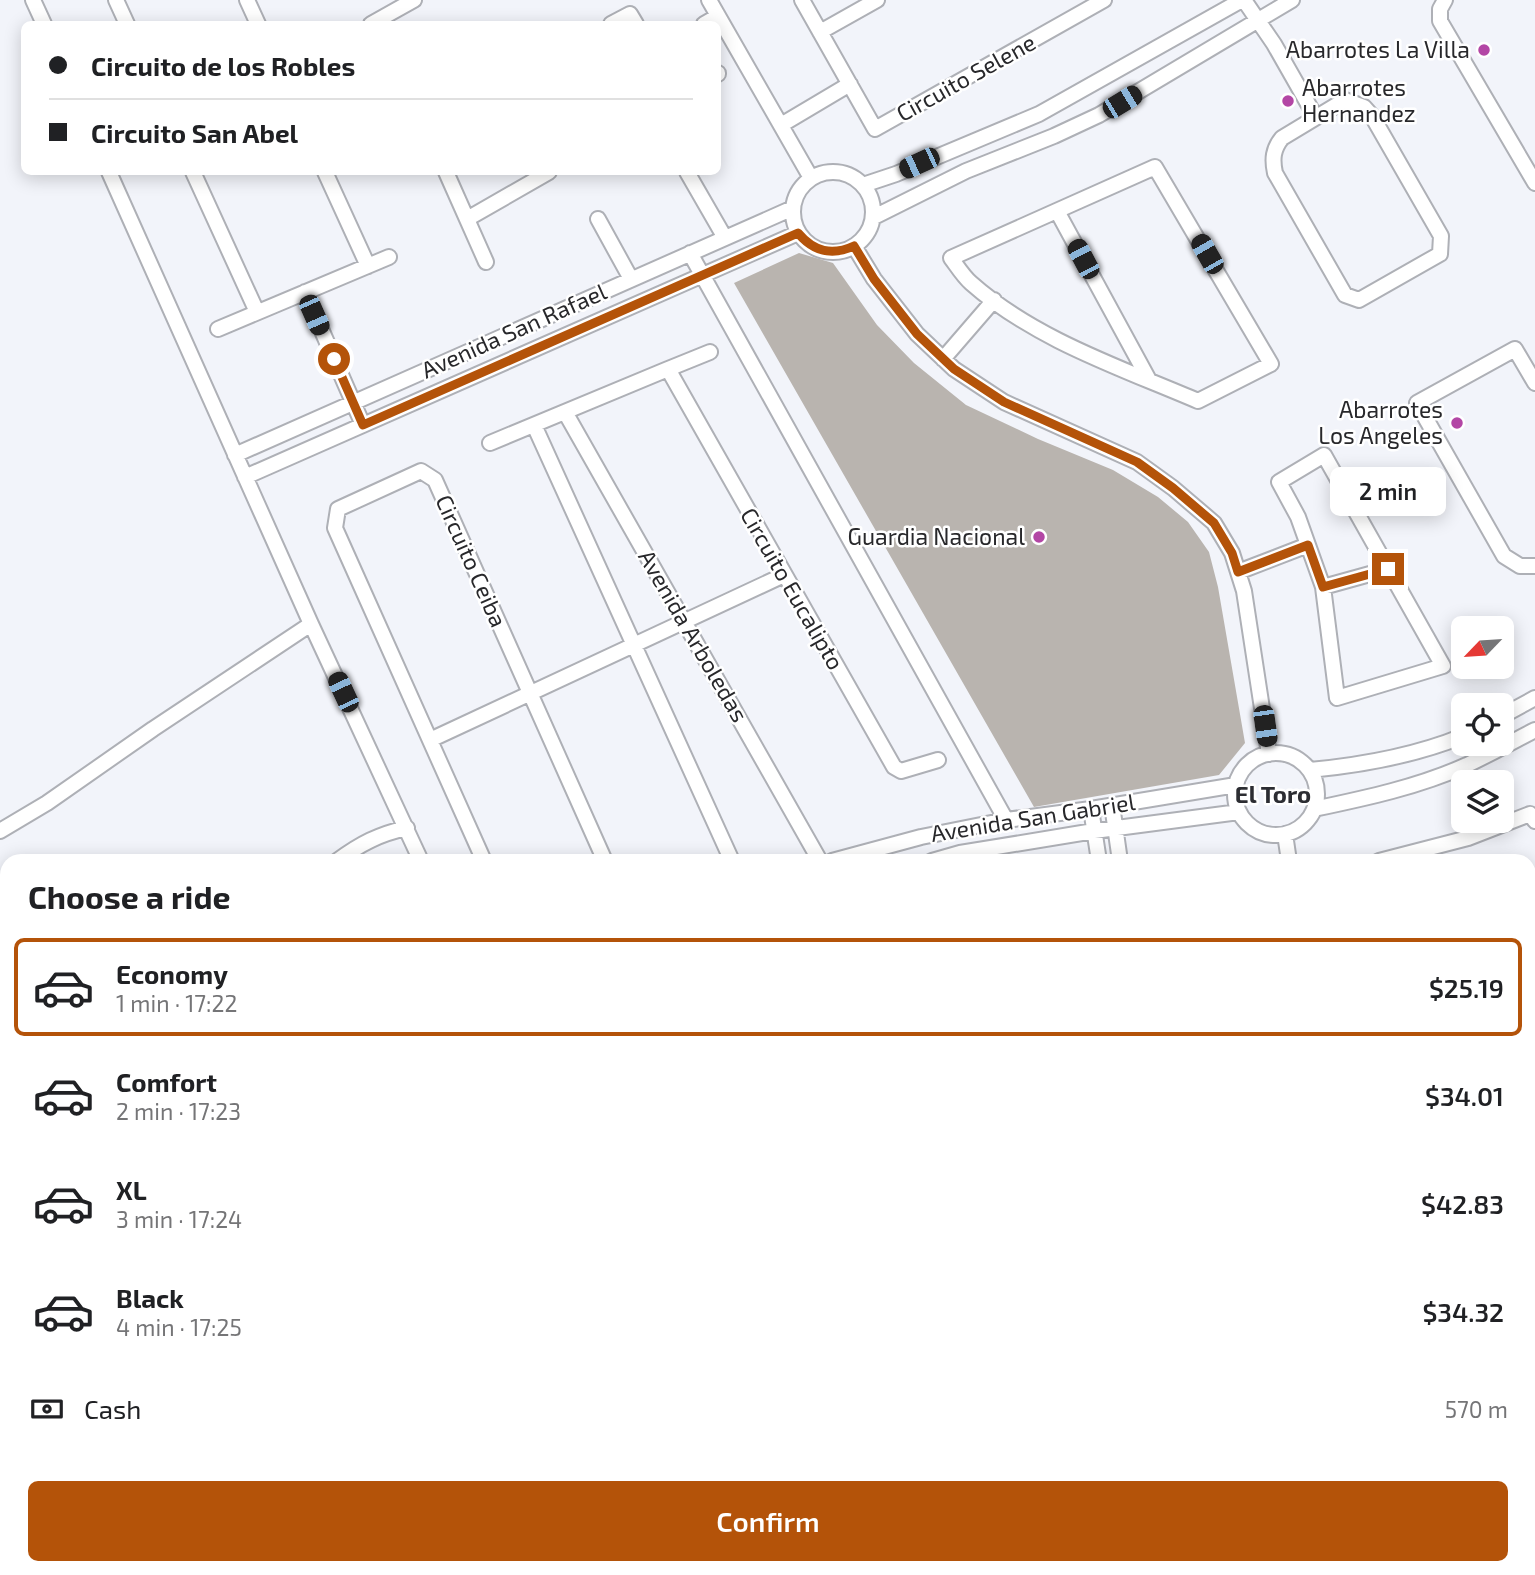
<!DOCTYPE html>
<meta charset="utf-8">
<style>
:root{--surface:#fff;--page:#f2f2f2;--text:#202124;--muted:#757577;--line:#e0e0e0;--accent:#b45309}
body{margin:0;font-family:"Exo 2",sans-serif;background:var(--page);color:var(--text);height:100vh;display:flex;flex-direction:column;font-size:26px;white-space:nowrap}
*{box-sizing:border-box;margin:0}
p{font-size:23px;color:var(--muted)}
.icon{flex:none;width:38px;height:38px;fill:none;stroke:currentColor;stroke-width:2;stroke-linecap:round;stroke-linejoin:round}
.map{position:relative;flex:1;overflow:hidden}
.sheet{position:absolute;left:0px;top:854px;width:1536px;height:721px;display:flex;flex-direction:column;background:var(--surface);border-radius:21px 21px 0 0;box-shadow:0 4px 18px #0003}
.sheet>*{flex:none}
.banner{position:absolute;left:21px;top:21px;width:700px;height:154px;border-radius:10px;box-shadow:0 4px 18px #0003;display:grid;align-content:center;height:154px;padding:0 28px;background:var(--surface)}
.needle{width:46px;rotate:245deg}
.controls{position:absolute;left:1451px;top:616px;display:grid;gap:14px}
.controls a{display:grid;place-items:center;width:63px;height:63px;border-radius:10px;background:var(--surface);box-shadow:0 4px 18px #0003;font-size:35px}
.end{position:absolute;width:32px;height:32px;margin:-16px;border:9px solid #b45309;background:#fff;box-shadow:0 0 0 4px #fff}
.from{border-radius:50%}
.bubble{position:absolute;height:49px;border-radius:10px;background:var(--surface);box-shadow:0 4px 18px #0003;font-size:23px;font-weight:600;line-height:49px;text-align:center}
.car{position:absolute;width:21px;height:42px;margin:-21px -10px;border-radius:9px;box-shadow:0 0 5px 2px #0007;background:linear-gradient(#222 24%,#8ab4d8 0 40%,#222 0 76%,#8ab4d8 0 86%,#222 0)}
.banner b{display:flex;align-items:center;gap:24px;height:66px;font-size:26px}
.banner b+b{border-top:2px solid var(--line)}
.banner i{width:18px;height:18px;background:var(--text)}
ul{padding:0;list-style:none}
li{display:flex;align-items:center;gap:21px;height:98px;margin:0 14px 10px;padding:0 14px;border:4px solid transparent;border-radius:10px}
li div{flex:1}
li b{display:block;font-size:26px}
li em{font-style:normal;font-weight:600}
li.current{border-color:var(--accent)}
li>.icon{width:63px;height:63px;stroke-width:1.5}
h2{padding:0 28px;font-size:32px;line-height:84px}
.pay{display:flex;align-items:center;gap:18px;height:77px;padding:0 28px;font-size:26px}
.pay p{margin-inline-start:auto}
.cta{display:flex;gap:14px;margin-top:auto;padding:14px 28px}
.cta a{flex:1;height:80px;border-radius:10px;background:var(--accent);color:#fff;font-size:28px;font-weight:600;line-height:80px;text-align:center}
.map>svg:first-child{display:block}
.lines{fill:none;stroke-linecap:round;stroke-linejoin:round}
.river{stroke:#4dd2d3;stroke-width:28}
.building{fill:#b9b4af}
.street-casing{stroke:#aeb0b6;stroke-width:18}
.street{stroke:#fff;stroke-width:14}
.route{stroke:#b45309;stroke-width:9}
.poi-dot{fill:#b346a5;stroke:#fff;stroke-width:2.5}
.labels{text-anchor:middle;stroke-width:5;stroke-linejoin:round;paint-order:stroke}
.poi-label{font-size:23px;fill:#28282b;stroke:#fff;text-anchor:end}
.street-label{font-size:23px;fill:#28282b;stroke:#fff}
.neighbourhood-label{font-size:24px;font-weight:bold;fill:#2c2d32;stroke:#fff}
</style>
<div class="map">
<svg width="1535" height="1575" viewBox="0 0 1535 1575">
<rect width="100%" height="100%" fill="#f2f4fa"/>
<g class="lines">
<!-- river -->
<path class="river" d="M0,1243L7,1244
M606,1568L613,1575"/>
</g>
<!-- building -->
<path class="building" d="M799,253L833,263L877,325L914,363L966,405L1038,439L1113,470L1158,497L1188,522L1209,552L1218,587L1245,743L1219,775L1034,807L734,283Z"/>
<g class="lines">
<defs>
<path id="street" d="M33,0L44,24
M116,0L127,24
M247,0L258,24
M709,0L811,178
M802,0L875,129L1104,0
M1244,0L1274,44L1315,116
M1445,0L1440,9V21L1535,183
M371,24L414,0
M611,24L630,14L636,24
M704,24L718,16
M820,32L877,0
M718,74V73
M1345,100L1364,107L1372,116L1441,236L1440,254L1359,300L1345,295L1275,173C1272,159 1273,149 1282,138Z
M781,125L850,84
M1155,167L1271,364L1198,401C1121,368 1034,339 971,283C963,276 957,266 951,258Z
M793 212a40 40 0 1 1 80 0a40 40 0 1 1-80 0Z
M109,172L311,624L421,861
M193,172L257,312
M325,172L368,266
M446,172L486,262
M687,172L725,238
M863,185L896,174L1039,114L1242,0
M1057,211L1149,380
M874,217L966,171L1054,136L1099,115L1292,0
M467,219L549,172
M598,219L631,279
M854,246L874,279L917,334L954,369L1004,402L1137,462L1173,488L1214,523L1232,553L1244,591L1269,754
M690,253L1006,820
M305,292L363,425
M218,329L389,257
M943,359L994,300
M668,369L710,352
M1535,383L1515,349L1417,403L1504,556L1520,566H1535
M565,412L820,861
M534,425L732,861
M490,443L668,369L894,767L901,771L938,760
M235,455L793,208
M1324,455L1443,666L1337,698L1323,587L1298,517L1279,482Z
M245,477L798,233
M1238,572L1308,545
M1323,587L1388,569
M1502,716L1535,698
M430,740L784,575
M1235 794a41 41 0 1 1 82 0a41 41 0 1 1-82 0Z
M1310,770C1363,765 1414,756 1463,736
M1112,805L1120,861
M1091,809L1099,861
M1314,809C1366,798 1418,787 1467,765C1490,754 1512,742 1535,730
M0,831L47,803L153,729L311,624
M1285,834L1289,861
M337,861C360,844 379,834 407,828
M484,861L335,528L338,509L421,471L435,480L605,861
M832,861L921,837L1006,820L1091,809L1236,785
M932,861L960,853L1094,831L1239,812
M1379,861L1468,838L1530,814L1535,821
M1530,928L1535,926
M1530,983L1535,980
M1530,1028L1535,1037
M1530,1043L1535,1053
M0,1110L7,1104
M1530,1172L1535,1169
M0,1192L7,1195
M1530,1265L1535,1268
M0,1291L7,1293
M1530,1475L1535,1485
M536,1568L544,1575
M716,1568L717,1575
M1157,1568L1161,1575
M165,1575L174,1568
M300,1575L309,1568
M432,1575L441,1568
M1251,1575L1264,1568"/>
</defs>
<!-- street casing -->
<use href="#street" class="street-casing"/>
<!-- street -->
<use href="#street" class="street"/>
</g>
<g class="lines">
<!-- route -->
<path class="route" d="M334,359L363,425L798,233C814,252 832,256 854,246L874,279L917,334L954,369L1004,402L1137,462L1173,488L1214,523L1232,553L1238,572L1308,545L1323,587L1388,569"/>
</g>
<!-- markers -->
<g class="poi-dot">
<circle cx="1484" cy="50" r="7"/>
<circle cx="1288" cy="101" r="7"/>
<circle cx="1457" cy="423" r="7"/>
<circle cx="1039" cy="537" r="7"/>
</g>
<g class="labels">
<!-- poi labels -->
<g class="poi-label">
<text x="1470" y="58">Abarrotes La Villa</text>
<text x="1302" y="96" text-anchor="start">Abarrotes<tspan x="1302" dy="26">Hernandez</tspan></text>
<text x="1443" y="418">Abarrotes<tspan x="1443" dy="26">Los Angeles</tspan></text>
<text x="1025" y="545">Guardia Nacional</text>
</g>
<!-- street labels -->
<g class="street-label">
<text transform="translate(966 78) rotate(-29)" y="8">Circuito Selene</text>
<text transform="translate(514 331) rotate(-24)" y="8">Avenida San Rafael</text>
<text transform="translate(471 561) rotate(66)" y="8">Circuito Ceiba</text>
<text transform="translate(792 589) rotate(60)" y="8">Circuito Eucalipto</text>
<text transform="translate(693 636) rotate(60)" y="8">Avenida Arboledas</text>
<text transform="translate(1033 818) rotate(-9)" y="8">Avenida San Gabriel</text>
</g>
<!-- neighbourhood labels -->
<g class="neighbourhood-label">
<text x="1273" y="803">El Toro</text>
</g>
</g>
</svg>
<div class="controls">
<a><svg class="needle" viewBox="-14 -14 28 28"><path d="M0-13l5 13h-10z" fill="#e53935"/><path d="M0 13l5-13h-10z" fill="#757577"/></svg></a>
<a><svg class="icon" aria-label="locate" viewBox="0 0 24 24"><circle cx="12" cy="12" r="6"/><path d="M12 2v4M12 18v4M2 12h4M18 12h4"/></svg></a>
<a><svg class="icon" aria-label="layers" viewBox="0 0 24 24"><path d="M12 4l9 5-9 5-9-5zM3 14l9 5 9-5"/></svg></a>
</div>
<i class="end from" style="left:334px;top:359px"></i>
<i class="end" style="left:1388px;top:569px"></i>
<div class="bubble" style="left:1330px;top:467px;width:116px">2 min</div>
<i class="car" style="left:1122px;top:102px;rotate:59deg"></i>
<i class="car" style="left:919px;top:163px;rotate:245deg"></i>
<i class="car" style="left:1207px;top:254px;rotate:330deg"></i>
<i class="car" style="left:1083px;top:259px;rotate:332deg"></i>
<i class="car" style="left:314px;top:315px;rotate:156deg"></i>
<i class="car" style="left:343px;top:692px;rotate:335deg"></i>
<i class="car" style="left:1265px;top:726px;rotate:172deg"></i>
<div class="banner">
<b><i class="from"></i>Circuito de los Robles</b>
<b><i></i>Circuito San Abel</b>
</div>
<section class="sheet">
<h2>Choose a ride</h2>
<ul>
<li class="current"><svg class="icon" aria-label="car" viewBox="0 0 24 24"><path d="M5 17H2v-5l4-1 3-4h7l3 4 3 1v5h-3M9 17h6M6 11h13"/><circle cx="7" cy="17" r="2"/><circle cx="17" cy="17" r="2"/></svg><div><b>Economy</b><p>1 min · 17:22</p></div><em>$25.19</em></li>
<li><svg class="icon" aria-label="car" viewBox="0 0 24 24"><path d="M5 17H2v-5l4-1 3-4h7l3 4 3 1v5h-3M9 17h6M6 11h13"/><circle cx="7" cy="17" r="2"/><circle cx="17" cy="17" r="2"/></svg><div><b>Comfort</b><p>2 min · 17:23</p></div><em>$34.01</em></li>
<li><svg class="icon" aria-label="car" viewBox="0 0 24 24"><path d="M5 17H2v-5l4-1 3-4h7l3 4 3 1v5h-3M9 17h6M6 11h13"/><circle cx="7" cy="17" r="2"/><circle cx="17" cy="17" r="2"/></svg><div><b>XL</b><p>3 min · 17:24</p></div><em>$42.83</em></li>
<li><svg class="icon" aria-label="car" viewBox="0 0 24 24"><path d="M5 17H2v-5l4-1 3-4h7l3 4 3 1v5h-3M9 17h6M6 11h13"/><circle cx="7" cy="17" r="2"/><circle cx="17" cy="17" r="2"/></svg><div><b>Black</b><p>4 min · 17:25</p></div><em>$34.32</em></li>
</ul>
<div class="pay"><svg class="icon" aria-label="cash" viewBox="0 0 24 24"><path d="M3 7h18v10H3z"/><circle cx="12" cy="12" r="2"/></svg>Cash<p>570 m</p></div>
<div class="cta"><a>Confirm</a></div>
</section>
</div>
